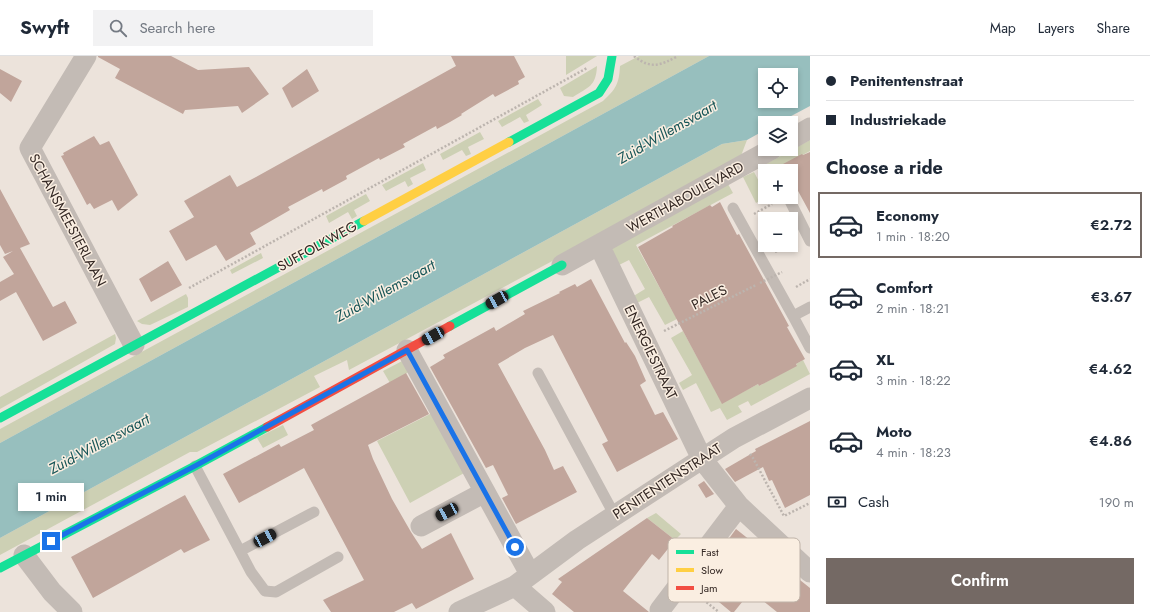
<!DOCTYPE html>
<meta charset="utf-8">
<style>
:root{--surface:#fff;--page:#f2f2f3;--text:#1f2937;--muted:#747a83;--line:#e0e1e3;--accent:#746964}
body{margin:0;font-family:Jost,sans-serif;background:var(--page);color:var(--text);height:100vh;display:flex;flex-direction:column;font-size:15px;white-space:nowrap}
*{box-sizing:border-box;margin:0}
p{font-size:13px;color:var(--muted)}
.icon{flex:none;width:22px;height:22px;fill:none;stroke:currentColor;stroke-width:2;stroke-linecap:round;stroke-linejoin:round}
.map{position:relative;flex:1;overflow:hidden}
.details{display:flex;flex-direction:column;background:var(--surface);width:340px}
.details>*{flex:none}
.hud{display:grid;align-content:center;height:88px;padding:0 16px;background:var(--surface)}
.buttons{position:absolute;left:758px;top:12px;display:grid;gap:8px}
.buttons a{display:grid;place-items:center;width:40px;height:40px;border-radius:0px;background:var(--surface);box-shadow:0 2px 6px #0003;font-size:20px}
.end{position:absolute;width:18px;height:18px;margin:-9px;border:5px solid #1a73e8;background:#fff;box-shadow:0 0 0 2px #fff}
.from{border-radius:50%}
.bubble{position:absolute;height:28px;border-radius:0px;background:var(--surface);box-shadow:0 2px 6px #0003;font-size:13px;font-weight:600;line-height:28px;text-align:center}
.car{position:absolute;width:12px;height:24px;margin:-12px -6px;border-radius:5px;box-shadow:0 0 3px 1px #0007;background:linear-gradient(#222 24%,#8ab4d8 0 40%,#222 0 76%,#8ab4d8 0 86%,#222 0)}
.hud b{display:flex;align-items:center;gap:14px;height:38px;font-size:15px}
.hud b+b{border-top:1px solid var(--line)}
.hud i{width:10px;height:10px;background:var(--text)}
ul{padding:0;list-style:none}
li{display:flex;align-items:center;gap:12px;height:66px;margin:0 8px 6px;padding:0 8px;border:2px solid transparent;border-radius:0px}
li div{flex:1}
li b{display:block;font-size:15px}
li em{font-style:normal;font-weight:600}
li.active{border-color:var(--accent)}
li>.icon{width:36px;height:36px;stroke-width:1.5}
h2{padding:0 16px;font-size:18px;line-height:48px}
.pay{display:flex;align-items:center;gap:10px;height:44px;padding:0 16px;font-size:15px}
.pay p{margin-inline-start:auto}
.primary-button{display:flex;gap:8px;margin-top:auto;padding:8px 16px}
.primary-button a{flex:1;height:46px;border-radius:0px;background:var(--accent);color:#fff;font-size:16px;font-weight:600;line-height:46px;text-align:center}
header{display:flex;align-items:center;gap:24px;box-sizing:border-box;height:56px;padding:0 20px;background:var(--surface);border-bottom:1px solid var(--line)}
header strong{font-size:19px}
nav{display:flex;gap:22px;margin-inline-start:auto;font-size:14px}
.search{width:280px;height:36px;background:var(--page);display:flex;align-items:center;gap:10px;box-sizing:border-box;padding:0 14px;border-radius:0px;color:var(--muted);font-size:15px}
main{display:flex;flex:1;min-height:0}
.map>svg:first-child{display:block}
.green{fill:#cdd0b4}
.water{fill:#97bfbe;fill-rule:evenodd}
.building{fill:#c1a59b}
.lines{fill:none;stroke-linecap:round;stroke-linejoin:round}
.path{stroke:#bcb4ae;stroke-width:2.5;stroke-dasharray:2 2;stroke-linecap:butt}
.lane{stroke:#c3bbb5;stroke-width:11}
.street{stroke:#c3bbb5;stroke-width:21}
.fast{stroke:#16e098;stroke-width:9}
.slow{stroke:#ffcf43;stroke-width:9}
.jam{stroke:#f24e42;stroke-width:9}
.path-bridge{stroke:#bcb4ae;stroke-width:2.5;stroke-dasharray:2 2;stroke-linecap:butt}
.route{stroke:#1a73e8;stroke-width:5}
.labels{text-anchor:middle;stroke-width:3;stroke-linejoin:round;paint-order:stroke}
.street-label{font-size:14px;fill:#342824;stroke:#faeee1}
.water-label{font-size:15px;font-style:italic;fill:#175557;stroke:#faeee1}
.key{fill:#faeee1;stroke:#bfb3a8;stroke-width:1}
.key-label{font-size:11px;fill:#342824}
</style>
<header>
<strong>Swyft</strong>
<div class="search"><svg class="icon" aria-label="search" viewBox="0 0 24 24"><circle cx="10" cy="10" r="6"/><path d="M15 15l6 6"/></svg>Search here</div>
<nav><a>Map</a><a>Layers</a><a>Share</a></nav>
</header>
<main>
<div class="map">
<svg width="810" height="556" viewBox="0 0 810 556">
<rect width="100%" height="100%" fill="#ece3db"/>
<!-- green -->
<path class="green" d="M566,0H597L566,19Z
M639,0H709L0,387V373L603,45C616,33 619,28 620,10Z
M597,10C596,31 588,31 573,41L564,40L560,32Z
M538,43L542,49L526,59L529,65L524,67L520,61L502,71L498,65Z
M480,76L484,83L468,91L471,98L466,100L462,94L443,104L440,98Z
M747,84L739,105L349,314L347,304L314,320L320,331L197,396H190L0,499V482L722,88Z
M810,84V95L773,115H770L766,108Z
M423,107L426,114L410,122L413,128L408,131L405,125L386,135L382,129Z
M754,116L765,137V141H767L756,147L743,121Z
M728,128L733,137L636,189L677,263L665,269L649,241L635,248L632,241L645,233L629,204L615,211L612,192Z
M366,138L370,145L354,154L357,160L352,163L348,156L329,167L326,160Z
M261,197L263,202L232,218L230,214Z
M186,238L188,242V251L150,269L142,268L137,265Z
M683,275L722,347L758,328L759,330L797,309L796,308L803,304L810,318L751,350L748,345L738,350L742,356L727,364L720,352L711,356L696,327L683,334L679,327L692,319L671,282Z
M115,278L116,282L115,288L0,353V341Z
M406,303L412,314L390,327L383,315Z
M434,356L466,416L410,447L377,385Z
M283,369L288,379L263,392L257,382Z
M656,457L681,478L675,484L647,462Z"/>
<!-- water -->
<path class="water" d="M709,0H810V50L778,67H765V74L747,84L722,88L0,482V387ZM765,19H791V45H765Z"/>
<!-- building -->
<path class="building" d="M98,0H171L198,14L249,11L269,38L242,57L238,50L185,54L183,58L115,22L120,13L98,1Z
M451,0H514L525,21L518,25L519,28L495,41L493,38L461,58L462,59L450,66L437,73L436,70L403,88L405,91L380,104L379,102L346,120L347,123L323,136L322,133L288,151L290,154L250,177L256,188L226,205L216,189L186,205L169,175L194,161L184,145L230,119L237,131L256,121L456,10Z
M0,13L22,25L11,46L0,37Z
M307,13L319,35L292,52L282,32Z
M94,80L100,89L109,85L138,139L118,155L112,144L94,153L90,147L87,149L61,100L64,99L63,97Z
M810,96V157L791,122V115H787L783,108L802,98L803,99Z
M0,133L30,188L20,192L53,251L65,245L77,267L43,285L16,236L0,245V226L14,218L3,201L13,195L5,198L0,189Z
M720,146L737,179L739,178L789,270L787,271L805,303L796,308L797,310L759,330L758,328L722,348L638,191L673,171L672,170L710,149L712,151Z
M168,205L182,229L151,246L139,223Z
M591,223L625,287L626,286L635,300L646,325L640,329L655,359L663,356L678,383L617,416L602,388L608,385L553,279L525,292L498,308L545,394L554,414L563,410L577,436L516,468L502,442L508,439L493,409L486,412L430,311L445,302L443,299L494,271L496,275L525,258L523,255L560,237L559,236L575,228L577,231Z
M406,317L429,358L368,389L373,403L392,443L411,476L422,493L451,477L474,523L416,553L412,547L394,556H331L323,544L364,524L304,412L239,447L223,418L279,388L281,391L314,374L311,369Z
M810,365V439L785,452L772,424L769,425L763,411L735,426L725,413L756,395L755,393Z
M704,425L714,438L706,442L698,429Z
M185,439L210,484L184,497L181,493L93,542L71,501Z
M647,462L675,484L659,504L652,498L623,535L649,556H574L552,538L562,526L558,523Z
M736,473L810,532V556H777L751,535L734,556H731L696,527L716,504L714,503Z"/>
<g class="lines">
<!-- path -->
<path class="path" d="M634,0C651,14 661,9 678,0
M754,158L772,148
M775,196L789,189
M796,231L810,223
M189,232L587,12
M664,275L756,229
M750,398L753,402L784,460L810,447
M697,539L719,556"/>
<!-- lane -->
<path class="lane" d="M788,141L810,185
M733,152L793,260L810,251
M793,260L810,292
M538,317L615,460
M195,410L240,495
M314,456L240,495L251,516L265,535L276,536L338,501"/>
<!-- street -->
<path class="street" d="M86,0L30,92L134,289
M791,83L810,72
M599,189L702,403L739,450L810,516
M562,209L772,93
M407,294L530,518
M421,470L485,436
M24,499L52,536L72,556
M515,530L545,556
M660,554L739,450
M459,556L515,530L577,484L734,382L810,342"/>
<!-- fast -->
<path class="fast" d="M509,86L599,37L608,23L612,0
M450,270L562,209
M0,362L364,165
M0,512L195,410L267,371"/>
<!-- slow -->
<path class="slow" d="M364,165L509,86"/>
<!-- jam -->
<path class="jam" d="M267,371L450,270"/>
<!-- path-bridge -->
<path class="path-bridge" d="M760,227L782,216"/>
</g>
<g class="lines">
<!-- route -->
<path class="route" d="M51,485L195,410L407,294L515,491"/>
</g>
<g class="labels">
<!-- street labels -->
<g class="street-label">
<text transform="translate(685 141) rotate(-29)" y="5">WERTHABOULEVARD</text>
<text transform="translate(68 164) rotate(62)" y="5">SCHANSMEESTERLAAN</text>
<text transform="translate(317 190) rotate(-29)" y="5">SUFFOLKWEG</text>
<text transform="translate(709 241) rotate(-27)" y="5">PALES</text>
<text transform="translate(651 296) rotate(64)" y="5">ENERGIESTRAAT</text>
<text transform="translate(667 425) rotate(-33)" y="5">PENITENTENSTRAAT</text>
</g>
<!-- water labels -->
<g class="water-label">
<text transform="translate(667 76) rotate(-30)" y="5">Zuid-Willemsvaart</text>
<text transform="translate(385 235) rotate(-29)" y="5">Zuid-Willemsvaart</text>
<text transform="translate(99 388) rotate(-28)" y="5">Zuid-Willemsvaart</text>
</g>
</g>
<!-- legend -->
<rect x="668" y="482" width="132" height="64" rx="6" class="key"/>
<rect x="676" y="494" width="18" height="4" fill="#16e098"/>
<rect x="676" y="512" width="18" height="4" fill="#ffcf43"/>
<rect x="676" y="530" width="18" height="4" fill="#f24e42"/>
<g class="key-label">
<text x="701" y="500">Fast</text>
<text x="701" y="518">Slow</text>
<text x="701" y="536">Jam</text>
</g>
</svg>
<div class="buttons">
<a><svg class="icon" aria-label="locate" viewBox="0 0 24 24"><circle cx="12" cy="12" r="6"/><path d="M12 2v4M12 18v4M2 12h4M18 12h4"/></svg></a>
<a><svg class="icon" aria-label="layers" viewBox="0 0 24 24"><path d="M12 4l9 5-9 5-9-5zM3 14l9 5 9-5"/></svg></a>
<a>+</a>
<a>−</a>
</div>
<i class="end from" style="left:515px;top:491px"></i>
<i class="end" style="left:51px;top:485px"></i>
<div class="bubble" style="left:18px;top:427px;width:66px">1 min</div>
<i class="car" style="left:497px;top:244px;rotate:241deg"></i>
<i class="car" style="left:433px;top:280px;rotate:241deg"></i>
<i class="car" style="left:447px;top:456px;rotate:242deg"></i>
<i class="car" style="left:265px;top:482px;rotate:62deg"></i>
</div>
<section class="details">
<div class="hud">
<b><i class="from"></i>Penitentenstraat</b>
<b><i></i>Industriekade</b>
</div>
<h2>Choose a ride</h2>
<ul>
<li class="active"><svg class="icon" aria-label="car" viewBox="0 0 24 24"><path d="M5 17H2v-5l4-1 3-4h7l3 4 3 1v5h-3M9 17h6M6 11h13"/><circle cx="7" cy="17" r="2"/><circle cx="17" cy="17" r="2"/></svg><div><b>Economy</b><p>1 min · 18:20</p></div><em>€2.72</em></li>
<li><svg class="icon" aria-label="car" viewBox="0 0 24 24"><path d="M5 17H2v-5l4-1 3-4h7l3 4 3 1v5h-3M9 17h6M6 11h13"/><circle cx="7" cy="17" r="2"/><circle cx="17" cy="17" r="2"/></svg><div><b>Comfort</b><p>2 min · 18:21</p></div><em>€3.67</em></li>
<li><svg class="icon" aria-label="car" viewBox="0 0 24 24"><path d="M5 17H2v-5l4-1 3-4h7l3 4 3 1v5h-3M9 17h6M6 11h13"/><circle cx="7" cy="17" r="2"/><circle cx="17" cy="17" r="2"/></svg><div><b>XL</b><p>3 min · 18:22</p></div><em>€4.62</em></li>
<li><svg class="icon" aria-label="car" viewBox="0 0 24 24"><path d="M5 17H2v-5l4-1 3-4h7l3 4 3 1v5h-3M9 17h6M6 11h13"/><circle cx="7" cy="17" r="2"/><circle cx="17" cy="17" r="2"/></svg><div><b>Moto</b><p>4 min · 18:23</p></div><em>€4.86</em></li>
</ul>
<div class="pay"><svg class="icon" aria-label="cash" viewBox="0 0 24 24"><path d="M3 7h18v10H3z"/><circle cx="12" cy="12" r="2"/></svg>Cash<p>190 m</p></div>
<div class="primary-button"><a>Confirm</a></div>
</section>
</main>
